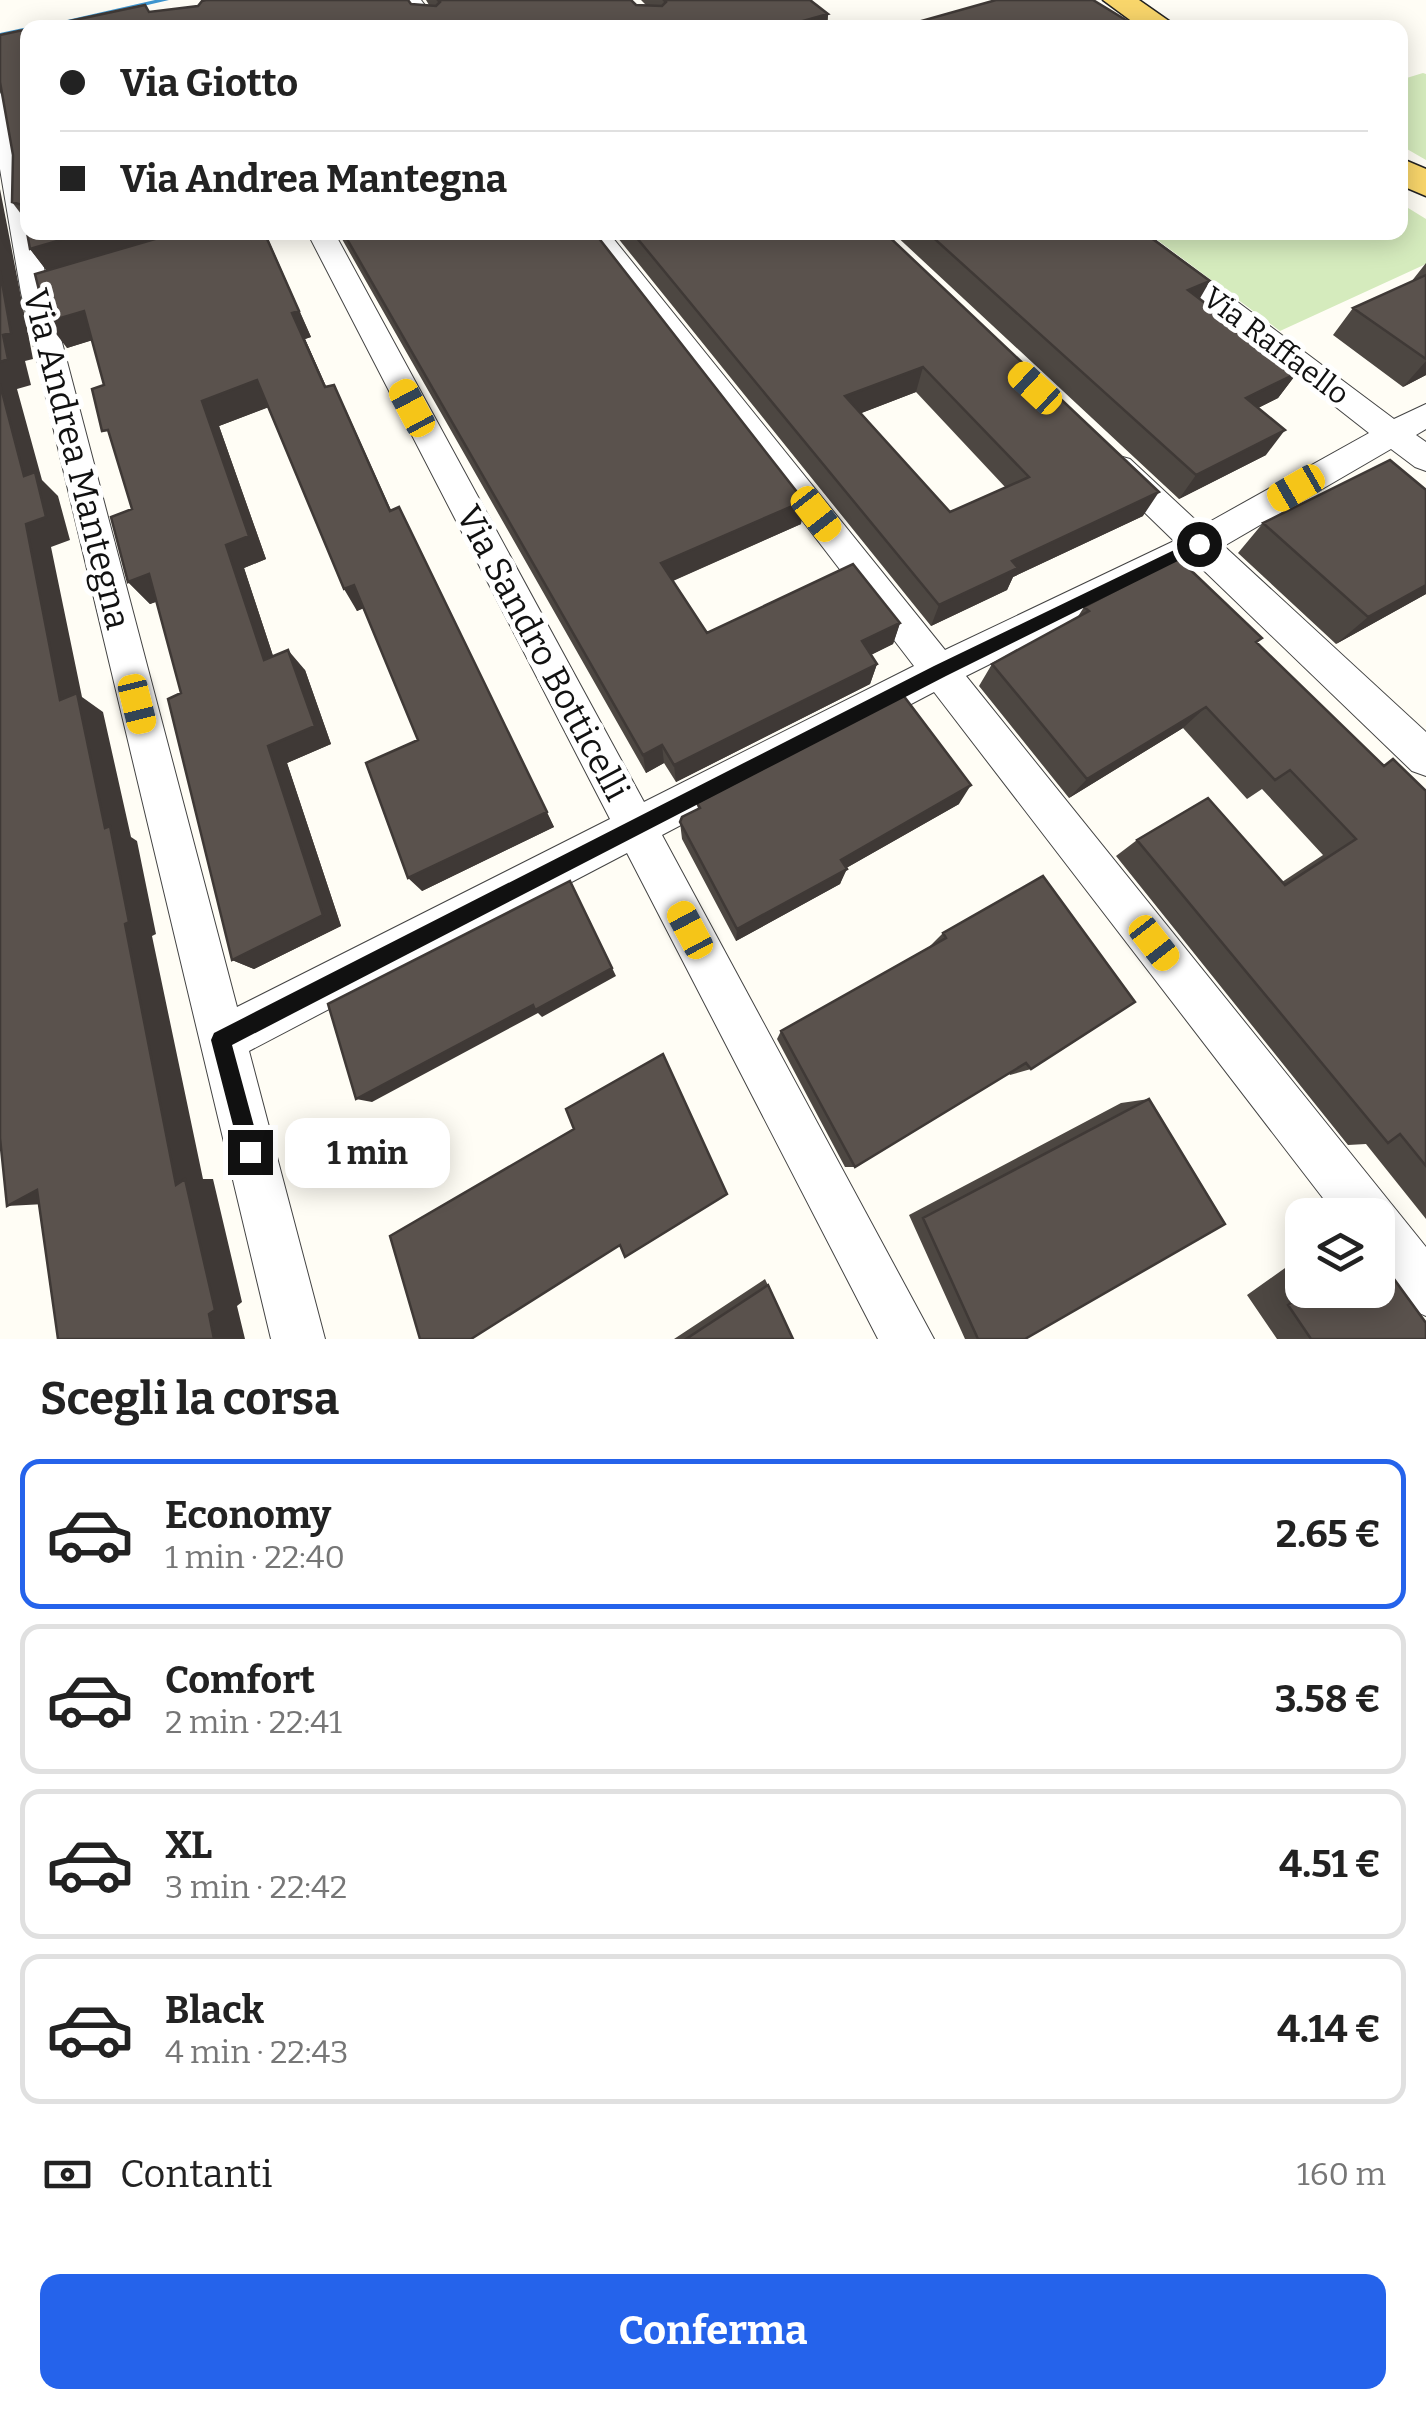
<!DOCTYPE html>
<html lang="it">
<meta charset="utf-8">
<style>
:root{--surface:#fff;--page:#f2f2f2;--text:#222;--muted:#767676;--line:#e0e0e0;--accent:#2563eb}
body{margin:0;font-family:Bitter,serif;background:var(--page);color:var(--text);height:100vh;display:flex;flex-direction:column;font-size:38px;white-space:nowrap}
*{box-sizing:border-box;margin:0}
p{font-size:32px;color:var(--muted)}
.icon{flex:none;width:55px;height:55px;fill:none;stroke:currentColor;stroke-width:2;stroke-linecap:round;stroke-linejoin:round}
.map{position:relative;height:1339px;overflow:hidden}
.drawer{display:flex;flex-direction:column;background:var(--surface);flex:1}
.drawer>*{flex:none}
.banner{position:absolute;left:20px;top:20px;width:1388px;height:220px;border-radius:20px;box-shadow:0 5px 25px #0003;display:grid;align-content:center;height:220px;padding:0 40px;background:var(--surface)}
.tools{position:absolute;left:1285px;top:1198px;display:grid;gap:20px}
.tools a{display:grid;place-items:center;width:110px;height:110px;border-radius:20px;background:var(--surface);box-shadow:0 5px 25px #0003;font-size:50px}
.end{position:absolute;width:45px;height:45px;margin:-22px;border:12px solid #111;background:#fff;box-shadow:0 0 0 5px #fff}
.from{border-radius:50%}
.bubble{position:absolute;height:70px;border-radius:20px;background:var(--surface);box-shadow:0 5px 25px #0003;font-size:32px;font-weight:700;line-height:70px;text-align:center}
.car{position:absolute;width:30px;height:60px;margin:-30px -15px;border-radius:12px;box-shadow:0 0 8px 2px #0007;background:linear-gradient(#f5c518 24%,#345 0 40%,#f5c518 0 76%,#345 0 86%,#f5c518 0)}
.banner b{display:flex;align-items:center;gap:35px;height:95px;font-size:38px}
.banner b+b{border-top:2px solid var(--line)}
.banner i{width:25px;height:25px;background:var(--text)}
ul{padding:0;list-style:none}
li{display:flex;align-items:center;gap:30px;height:150px;margin:0 20px 15px;padding:0 20px;border:5px solid var(--line);border-radius:20px}
li div{flex:1}
li b{display:block;font-size:38px}
li em{font-style:normal;font-weight:700}
li.current{border-color:var(--accent)}
li>.icon{width:90px;height:90px;stroke-width:1.5}
h2{padding:0 40px;font-size:45px;line-height:120px}
.pay{display:flex;align-items:center;gap:25px;height:110px;padding:0 40px;font-size:38px}
.pay p{margin-inline-start:auto}
.button{display:flex;gap:20px;margin-top:auto;padding:20px 40px}
.button a{flex:1;height:115px;border-radius:20px;background:var(--accent);color:#fff;font-size:40px;font-weight:700;line-height:115px;text-align:center}
.map>svg:first-child{display:block}
.green{fill:#d5ebbd}
.lines{fill:none;stroke-linecap:round;stroke-linejoin:round}
.stream{fill:#3f96cf;fill-rule:evenodd}
.minor-casing{stroke:#444;stroke-width:2}
.primary-casing{stroke:#222;stroke-width:3}
.minor{fill:#fff;fill-rule:evenodd}
.primary{fill:#f9d66b;fill-rule:evenodd}
.wall{fill:#4d4742;fill-rule:evenodd}
.shaded-wall{fill:#3f3936}
.building{fill:#5a524d;stroke:#3f3936;stroke-width:2.5;fill-rule:evenodd}
.route{fill:#111}
.labels{text-anchor:middle;stroke-width:10;stroke-linejoin:round;paint-order:stroke}
.far-street-label{font-size:30px;fill:#111;stroke:#fff}
.street-label{font-size:35px;fill:#111;stroke:#fff}
</style>
<div class="map">
<svg width="1426" height="1339" viewBox="0 0 1426 1339">
<rect width="100%" height="100%" fill="#fffdf5"/>
<!-- green -->
<path class="green" d="M1423,73L1426,74V160L1400,145V80Z
M1400,203L1426,219V264L1280,331L1148,233L1400,232Z"/>
<g class="lines">
<!-- stream -->
<path class="stream" d="M155,0H169L49,28H32Z
M28,27L31,28H28V31L0,37V33Z"/>
<defs>
<path id="minor" d="M400,0H421L442,28H421Z
M0,93L12,100L28,182V232H37L49,293L237,1007L610,819L307,232H334L644,802L914,666L581,232H608L945,650L1174,541L1108,477L1103,468L1108,459L1119,456L1130,459L1202,526L1369,433L1113,232H1144L1394,419L1426,404V429L1416,435L1426,442V471L1415,467L1391,449L1224,546L1426,732V776L1412,771L1195,562L966,676L1426,1247V1316C1376,1295 1378,1261 1378,1215H1336L934,692L662,835L934,1339H878L627,853L249,1051L325,1339H271L21,293L0,169Z"/>
<path id="primary" d="M1103,0H1139L1179,28H1141Z
M1400,158L1426,169V196L1400,185Z"/>
</defs>
<!-- minor casing -->
<use href="#minor" class="minor-casing"/>
<!-- primary casing -->
<use href="#primary" class="primary-casing"/>
<!-- minor -->
<use href="#minor" class="minor"/>
<!-- primary -->
<use href="#primary" class="primary"/>
</g>
<!-- wall -->
<path class="wall" d="M426,0H631L636,5H646L641,0H810L828,14L827,28H37L149,12L411,4L429,5Z
M0,35L28,232H265L311,337L305,339L326,387L346,410L391,510L554,827L422,891L418,740L363,608L357,611L268,407L219,426L266,559L244,568L273,656L305,670L331,744L287,763L341,926L254,969L232,960L181,693L156,602L150,604L128,582L132,509L104,385L92,340L67,348L47,271L30,249L24,218L12,202L13,155L2,93L0,92Z
M338,232H594L804,501L801,524L673,581L707,633L900,623L893,644L871,655L877,664L870,684L676,782L664,763L646,773Z
M613,232H884L1143,516L1013,577L1007,590L931,626ZM916,392L1006,488L950,512L861,413Z
M892,232H1143L1200,299L1297,373L1278,398L1258,408L1266,455L1179,499Z
M1426,263V375L1403,387L1333,335L1353,308L1411,282Z
M1426,490V594L1336,644L1238,553L1263,523Z
M1084,607L1262,638L1257,643L1383,765L1426,791V1219L1366,1144L1348,1145L1116,856L1137,840L1282,882L1323,855L1262,789L1247,799L1183,728L1069,798L979,686L992,664L1077,618Z
M697,803L959,804L846,868L840,884L736,941L682,839L680,822L698,809Z
M943,933L1031,1069L1010,1075L1009,1073L855,1167H845L777,1039L781,1031L929,947Z
M1149,1099L1025,1339H965L909,1215L1121,1103Z
M1302,1256V1290H1378L1426,1339H1277L1247,1295Z
M765,1279L793,1339H674Z"/>
<!-- shaded-wall -->
<path class="shaded-wall" d="M828,14L827,28H778Z
M0,189L33,359L25,361L31,385L17,389L42,480L58,496L70,540L51,547L82,697L103,712L131,837L137,841L156,934L152,936L203,1179H213L242,1302L237,1306L245,1339H214L176,1185L105,828L60,700L26,524L24,476L0,384V362L3,335L0,271Z
M88,232H196L50,275L30,249Z
M264,232L311,337L305,339L338,413L292,313Z
M1210,281L1195,307L1188,290Z
M84,311L103,337L67,348L47,322Z
M1426,361V375L1403,387Z
M923,367L916,392L841,421L845,396Z
M1297,373L1278,398L1228,423L1246,398Z
M257,380L272,406L219,426L266,559L244,568L281,680L264,660L226,545L202,401Z
M1285,430L1266,455L1179,499L1196,475Z
M1159,492L1143,516L1013,577L1007,590L931,626L939,605L1012,561Z
M804,501L801,524L663,585L661,563Z
M149,574L170,596L150,604L128,582Z
M354,585L367,607L357,611L344,589Z
M1426,585V594L1336,644L1368,617Z
M900,623L893,644L856,662L862,641Z
M288,650L305,670L331,744L287,763L341,926L254,969L232,960L268,746Z
M877,664L870,684L676,782L674,765Z
M1206,707L1183,728L1069,798L1087,779Z
M662,745L664,763L646,773L643,755Z
M971,785L959,804L834,875L841,860Z
M547,812L554,827L422,891L408,878Z
M847,869L840,884L736,941L737,929Z
M570,881L616,976L542,1017L538,1013L372,1102L356,1099Z
M37,1190L45,1204L7,1206Z"/>
<!-- building -->
<path class="building" d="M206,0H408L411,4L436,6L440,2L438,0H631L636,5L662,6L666,2L664,0H810L828,14L778,28H37L145,5L149,12L198,6L202,1Z
M996,0H1093L1139,28H920L914,23Z
M28,29V232H88L30,249L22,205L12,202L13,155L0,82V35Z
M179,232H264L299,311L292,313L325,387L334,385L390,511L399,507L547,812L408,878L366,763L418,740L354,585L344,589L257,380L202,401L249,536L226,545L264,660L288,650L315,726L268,746L323,915L232,960L168,699L181,693L149,574L128,582L111,517L132,509L108,430L102,431L92,389L104,385L84,311L47,322L35,274Z
M343,232H594L804,501L661,563L707,633L853,564L900,623L862,641L877,664L674,765L662,745L643,755Z
M632,232H884L1159,492L1012,561L1018,568L939,605ZM923,367L1029,477L950,512L845,396Z
M927,232H1143L1210,281L1188,290L1297,373L1246,398L1285,430L1196,475Z
M0,271L11,333L3,335L8,359L0,362Z
M1426,275V359L1353,308Z
M0,384L24,476L35,472L46,517L26,524L60,700L77,693L105,828L110,826L129,922L125,924L176,1185L185,1179L215,1310L209,1314L214,1339H58L37,1190L7,1206L0,1138Z
M1390,460L1426,490V585L1368,617L1263,523Z
M1178,558L1262,638L1256,642L1384,766L1393,759L1426,791V1166L1400,1134L1388,1143L1137,840L1208,798L1285,885L1356,839L1290,770L1275,780L1206,707L1087,779L992,664L1089,611L1084,607Z
M903,695L971,785L841,860L847,869L737,929L680,822L682,817L700,808L697,803Z
M1043,876L1135,1002L1031,1069L1026,1063L855,1167L781,1031L946,938L943,933Z
M570,881L612,968L535,1010L533,1005L356,1099L328,1004Z
M663,1054L727,1194L625,1257L620,1245L471,1339H420L390,1236L574,1129L566,1109Z
M1149,1099L1225,1224L1025,1339H978L923,1218Z
M1378,1257L1426,1323V1339H1311L1288,1305L1309,1290H1378Z
M768,1285L793,1339H686Z"/>
<!-- route -->
<path class="route" d="M1199,538L1204,539V548L946,676L232,1045L261,1152L257,1160L250,1163L242,1160L211,1040L214,1033L934,666Z"/>
<g class="labels">
<!-- far-street labels -->
<g class="far-street-label">
<text transform="translate(1276 346) rotate(37)" y="10">Via Raffaello</text>
</g>
<!-- street labels -->
<g class="street-label">
<text transform="translate(77 459) rotate(76)" y="12">Via Andrea Mantegna</text>
<text transform="translate(543 653) rotate(62)" y="12">Via Sandro Botticelli</text>
</g>
</g>
</svg>
<div class="tools">
<a><svg class="icon" aria-label="layers" viewBox="0 0 24 24"><path d="M12 4l9 5-9 5-9-5zM3 14l9 5 9-5"/></svg></a>
</div>
<i class="end from" style="left:1199px;top:544px"></i>
<i class="end" style="left:250px;top:1152px"></i>
<div class="bubble" style="left:285px;top:1118px;width:165px">1 min</div>
<i class="car" style="left:1035px;top:388px;rotate:313deg"></i>
<i class="car" style="left:412px;top:408px;rotate:332deg"></i>
<i class="car" style="left:1296px;top:488px;rotate:240deg"></i>
<i class="car" style="left:816px;top:514px;rotate:142deg"></i>
<i class="car" style="left:137px;top:704px;rotate:166deg"></i>
<i class="car" style="left:690px;top:930px;rotate:332deg"></i>
<i class="car" style="left:1154px;top:943px;rotate:142deg"></i>
<div class="banner">
<b><i class="from"></i>Via Giotto</b>
<b><i></i>Via Andrea Mantegna</b>
</div>
</div>
<section class="drawer">
<h2>Scegli la corsa</h2>
<ul>
<li class="current"><svg class="icon" aria-label="car" viewBox="0 0 24 24"><path d="M5 17H2v-5l4-1 3-4h7l3 4 3 1v5h-3M9 17h6M6 11h13"/><circle cx="7" cy="17" r="2"/><circle cx="17" cy="17" r="2"/></svg><div><b>Economy</b><p>1 min · 22:40</p></div><em>2.65 €</em></li>
<li><svg class="icon" aria-label="car" viewBox="0 0 24 24"><path d="M5 17H2v-5l4-1 3-4h7l3 4 3 1v5h-3M9 17h6M6 11h13"/><circle cx="7" cy="17" r="2"/><circle cx="17" cy="17" r="2"/></svg><div><b>Comfort</b><p>2 min · 22:41</p></div><em>3.58 €</em></li>
<li><svg class="icon" aria-label="car" viewBox="0 0 24 24"><path d="M5 17H2v-5l4-1 3-4h7l3 4 3 1v5h-3M9 17h6M6 11h13"/><circle cx="7" cy="17" r="2"/><circle cx="17" cy="17" r="2"/></svg><div><b>XL</b><p>3 min · 22:42</p></div><em>4.51 €</em></li>
<li><svg class="icon" aria-label="car" viewBox="0 0 24 24"><path d="M5 17H2v-5l4-1 3-4h7l3 4 3 1v5h-3M9 17h6M6 11h13"/><circle cx="7" cy="17" r="2"/><circle cx="17" cy="17" r="2"/></svg><div><b>Black</b><p>4 min · 22:43</p></div><em>4.14 €</em></li>
</ul>
<div class="pay"><svg class="icon" aria-label="cash" viewBox="0 0 24 24"><path d="M3 7h18v10H3z"/><circle cx="12" cy="12" r="2"/></svg>Contanti<p>160 m</p></div>
<div class="button"><a>Conferma</a></div>
</section>
